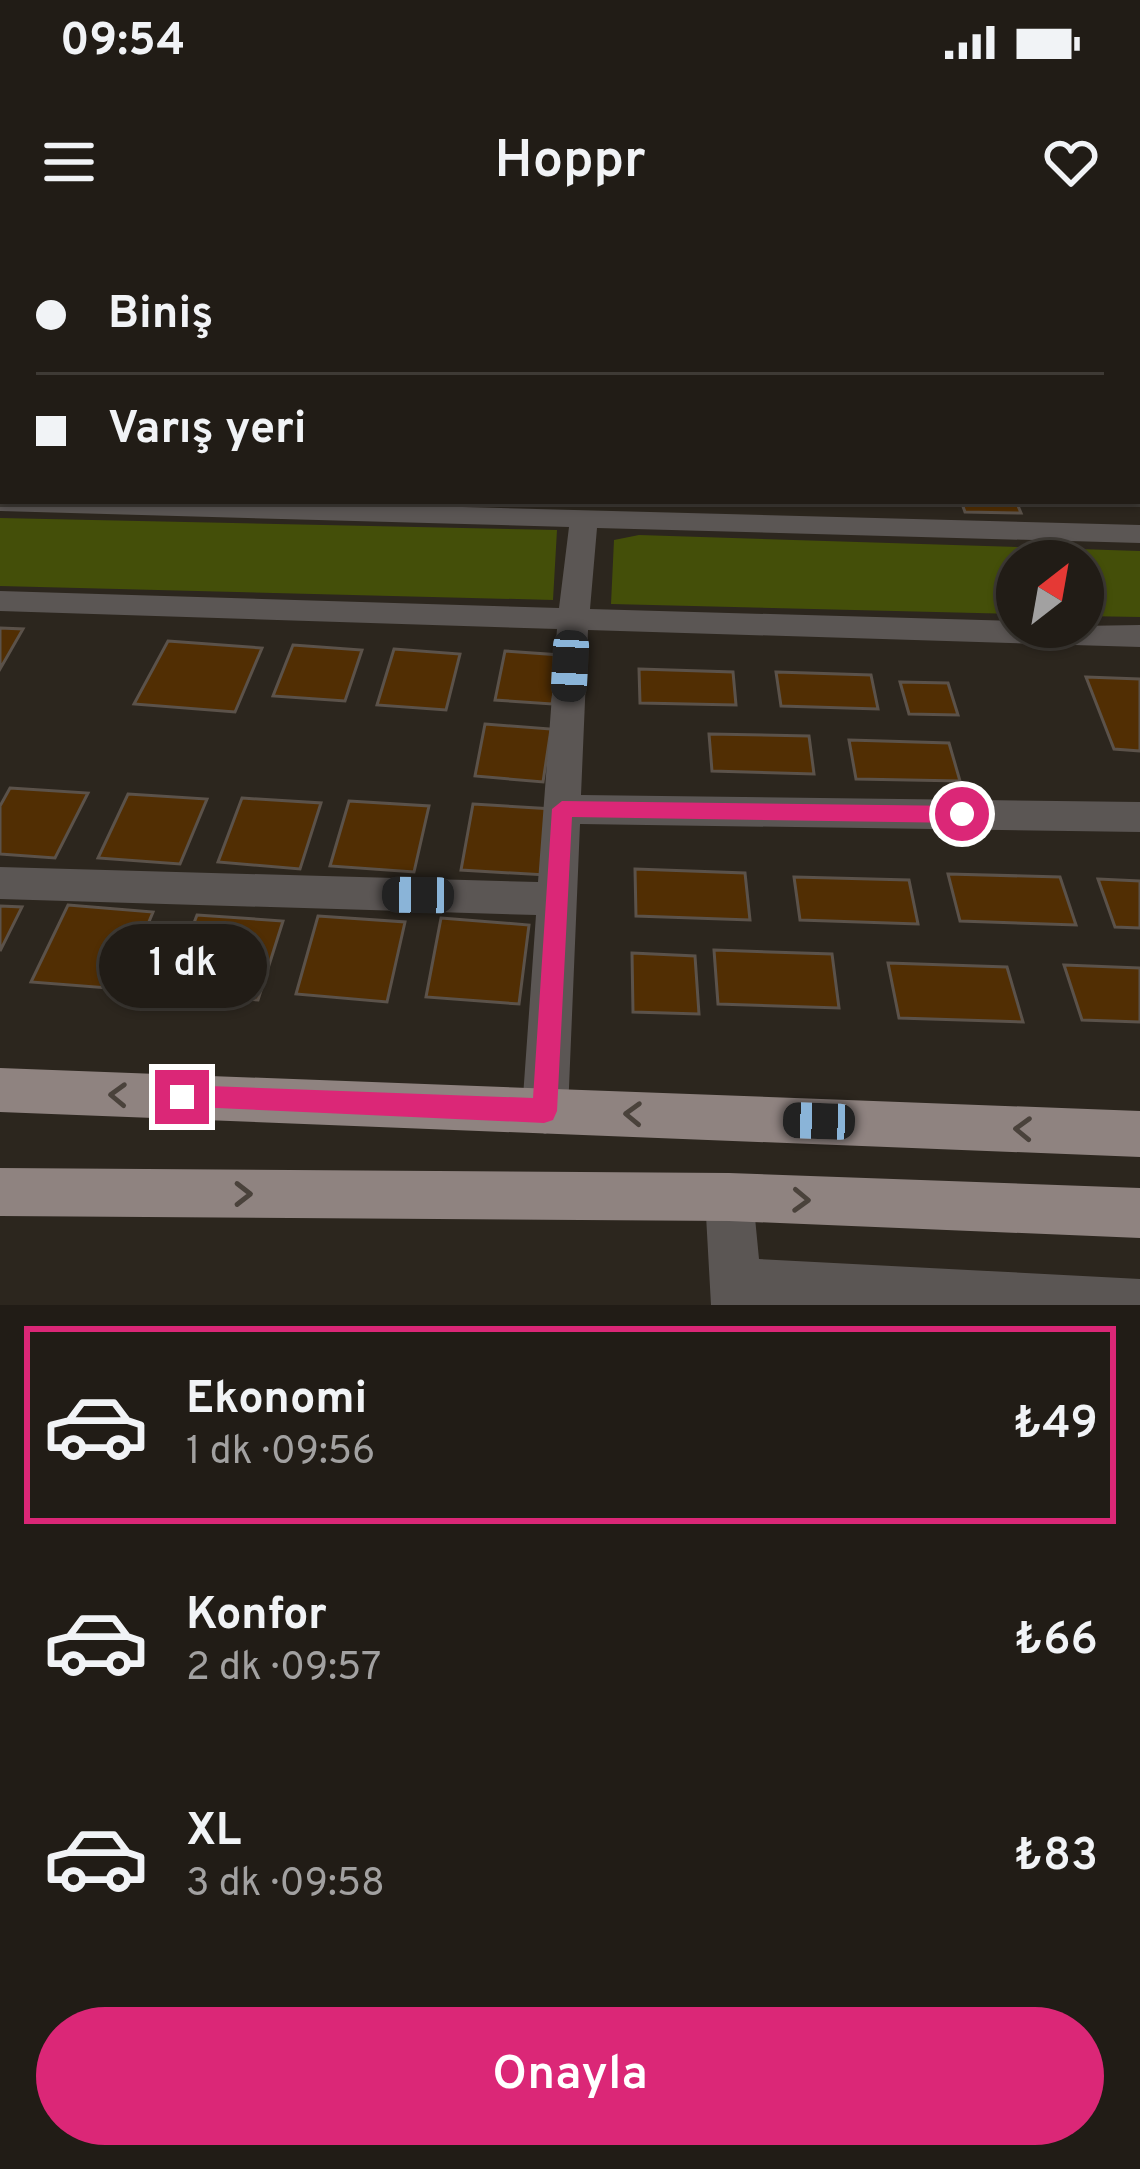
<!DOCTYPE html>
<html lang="tr">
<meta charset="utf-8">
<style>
:root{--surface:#211c16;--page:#2d2923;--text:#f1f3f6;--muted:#a2a1a1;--line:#3e3a35;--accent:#db2777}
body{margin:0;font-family:Overpass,sans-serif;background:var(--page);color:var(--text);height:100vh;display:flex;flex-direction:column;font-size:45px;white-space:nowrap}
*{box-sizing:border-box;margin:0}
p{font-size:39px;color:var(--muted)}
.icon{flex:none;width:66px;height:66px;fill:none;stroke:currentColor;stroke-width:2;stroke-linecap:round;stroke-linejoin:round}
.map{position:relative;height:1065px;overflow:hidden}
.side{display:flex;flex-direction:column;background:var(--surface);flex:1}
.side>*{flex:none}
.top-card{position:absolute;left:0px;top:0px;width:1140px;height:264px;box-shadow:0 3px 9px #0004,0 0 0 3px var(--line);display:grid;align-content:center;height:264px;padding:0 36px;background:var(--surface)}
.needle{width:78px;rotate:31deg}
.tools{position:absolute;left:996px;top:300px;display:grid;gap:24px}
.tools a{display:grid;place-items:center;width:108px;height:108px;border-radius:50%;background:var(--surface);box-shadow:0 3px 9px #0004,0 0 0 3px var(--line);font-size:60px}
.end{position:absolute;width:54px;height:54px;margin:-27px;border:15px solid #db2777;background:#fff;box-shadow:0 0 0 6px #fff}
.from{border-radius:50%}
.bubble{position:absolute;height:84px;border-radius:42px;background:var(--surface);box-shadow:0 3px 9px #0004,0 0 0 3px var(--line);font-size:39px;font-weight:600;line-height:84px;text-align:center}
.car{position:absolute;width:36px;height:72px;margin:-36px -18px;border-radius:15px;box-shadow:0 0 9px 3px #0007;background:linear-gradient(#222 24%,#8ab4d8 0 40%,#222 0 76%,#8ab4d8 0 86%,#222 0)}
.top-card b{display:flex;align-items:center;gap:42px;height:114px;font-size:45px}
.top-card b+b{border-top:3px solid var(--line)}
.top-card i{width:30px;height:30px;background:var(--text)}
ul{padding:21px 0 0;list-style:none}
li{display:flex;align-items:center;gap:36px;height:198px;margin:0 24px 18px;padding:0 12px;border:6px solid transparent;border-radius:0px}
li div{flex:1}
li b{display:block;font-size:45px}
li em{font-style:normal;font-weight:600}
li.active{border-color:var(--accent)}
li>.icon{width:108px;height:108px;stroke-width:1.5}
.button{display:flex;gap:24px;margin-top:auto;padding:24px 36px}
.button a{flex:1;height:138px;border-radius:72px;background:var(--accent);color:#fff;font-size:48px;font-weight:600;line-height:138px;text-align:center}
.status{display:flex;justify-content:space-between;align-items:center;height:84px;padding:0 60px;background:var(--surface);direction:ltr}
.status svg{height:33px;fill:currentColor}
header{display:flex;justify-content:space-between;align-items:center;height:156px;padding:0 36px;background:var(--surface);font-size:54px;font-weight:600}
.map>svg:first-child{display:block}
.green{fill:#444f09}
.building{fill:#512e03;stroke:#5b524a;stroke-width:3}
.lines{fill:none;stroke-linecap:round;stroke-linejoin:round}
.minor{fill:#5b5654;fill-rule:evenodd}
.major{fill:#8f8380;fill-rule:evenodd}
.oneway{stroke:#4a423b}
.route{fill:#db2777}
</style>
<div class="status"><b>09:54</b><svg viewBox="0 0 49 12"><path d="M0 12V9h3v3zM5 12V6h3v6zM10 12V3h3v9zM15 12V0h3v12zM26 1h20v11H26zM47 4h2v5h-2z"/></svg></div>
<header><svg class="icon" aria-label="menu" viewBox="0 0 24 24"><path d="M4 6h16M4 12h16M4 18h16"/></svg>Hoppr<svg class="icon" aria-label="heart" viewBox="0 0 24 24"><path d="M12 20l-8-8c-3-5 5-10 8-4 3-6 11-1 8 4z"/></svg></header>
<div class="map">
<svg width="1140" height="1065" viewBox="0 0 1140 1065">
<rect width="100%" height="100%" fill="#2c261e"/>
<!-- green -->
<path class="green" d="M0,278L557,290L553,360L0,346Z
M639,295L1140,311V377L1083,376V321H1017V374L611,364L614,300Z"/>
<!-- building -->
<path class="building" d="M961,261H1016L1021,273L965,272Z
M0,388L23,389L0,429Z
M168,401L262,408L235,472L134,464Z
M293,405L362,410L345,461L273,456Z
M394,409L460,414L446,470L377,465Z
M505,411L560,415L552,464L495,460Z
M639,429L733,432L736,465L640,463Z
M776,432L871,435L878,469L781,466Z
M1086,437L1140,439V511L1114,509Z
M900,442L948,443L958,475L909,474Z
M485,484L551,489L543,542L475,536Z
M709,494L809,496L814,534L712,531Z
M849,500L949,503L960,541L856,539Z
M10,548L88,553L55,618L0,614V566Z
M128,554L207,559L180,624L98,618Z
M242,558L321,563L300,629L218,622Z
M349,561L429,566L414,632L330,626Z
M473,564L553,569L546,635L461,630Z
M635,629L745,633L750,680L636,676Z
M948,634L1060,637L1076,685L960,681Z
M794,637L909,640L918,684L800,680Z
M1098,639L1140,641V688L1115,687Z
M68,665L153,672L121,749L31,742Z
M0,666L22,667L0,711Z
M197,675L283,681L258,760L167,753Z
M318,676L405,682L387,762L296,754Z
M441,678L529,685L519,764L426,757Z
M714,710L832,714L839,768L718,764Z
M632,713L695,716L699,774L633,772Z
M888,723L1007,727L1023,782L899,778Z
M1064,725L1140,728V782L1082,780Z"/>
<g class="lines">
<!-- minor -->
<path class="minor" d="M674,0H694L695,3H675Z
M907,0H927L929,3H909Z
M1115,0H1135V3H1115Z
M1137,36H1140V54H1137Z
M0,56H3V70H0Z
M1137,76H1140V90H1137Z
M0,148H3V162H0Z
M0,255L3,261H238L1140,285V303L597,288L590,369L1017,381V387L1140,385V407L588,390L581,555L1140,562V592L580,584L568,871L561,887L545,894L529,887L522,871L536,675L0,659V627L538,642L557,389L0,371V351L559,368L569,287L0,271Z
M729,933L746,940L753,957L759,1019L1140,1039V1065H711L705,957L712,940Z"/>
<!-- major -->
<path class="major" d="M0,828L1140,871V917L0,872Z
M0,928L729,933L1140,948V998L729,981L0,976Z"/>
</g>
<!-- one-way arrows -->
<defs><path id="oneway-chevron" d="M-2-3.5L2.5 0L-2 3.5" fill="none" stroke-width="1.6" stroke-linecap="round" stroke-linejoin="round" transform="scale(3)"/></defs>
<g class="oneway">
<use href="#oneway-chevron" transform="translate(118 855) rotate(-178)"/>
<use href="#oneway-chevron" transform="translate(633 874) rotate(-178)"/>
<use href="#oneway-chevron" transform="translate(1023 889) rotate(-178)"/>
<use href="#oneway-chevron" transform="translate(243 954)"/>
<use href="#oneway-chevron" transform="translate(801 960) rotate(2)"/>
</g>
<!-- route -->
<path class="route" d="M562,561L962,566L972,574L962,583L572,577L557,871L553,880L544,883L173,866L169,857L173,849L182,845L533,858L552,569Z"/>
</svg>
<div class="tools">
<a><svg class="needle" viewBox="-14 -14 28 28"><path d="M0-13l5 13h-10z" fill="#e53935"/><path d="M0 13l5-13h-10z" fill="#a2a1a1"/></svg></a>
</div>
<i class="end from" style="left:962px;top:574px"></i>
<i class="end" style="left:182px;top:857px"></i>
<div class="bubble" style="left:99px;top:684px;width:168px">1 dk</div>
<i class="car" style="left:570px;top:426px;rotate:183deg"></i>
<i class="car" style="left:418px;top:655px;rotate:271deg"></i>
<i class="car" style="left:819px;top:881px;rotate:272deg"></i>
<div class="top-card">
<b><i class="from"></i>Biniş</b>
<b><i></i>Varış yeri</b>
</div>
</div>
<section class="side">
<ul>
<li class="active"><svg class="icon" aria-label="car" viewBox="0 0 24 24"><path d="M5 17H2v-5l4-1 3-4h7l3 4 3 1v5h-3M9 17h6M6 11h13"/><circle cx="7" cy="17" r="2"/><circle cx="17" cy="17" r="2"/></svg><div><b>Ekonomi</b><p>1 dk · 09:56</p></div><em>₺49</em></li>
<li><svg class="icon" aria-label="car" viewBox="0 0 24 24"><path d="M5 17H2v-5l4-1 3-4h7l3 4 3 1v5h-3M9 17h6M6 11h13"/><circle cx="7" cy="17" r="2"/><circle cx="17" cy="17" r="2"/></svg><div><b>Konfor</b><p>2 dk · 09:57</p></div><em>₺66</em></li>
<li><svg class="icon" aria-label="car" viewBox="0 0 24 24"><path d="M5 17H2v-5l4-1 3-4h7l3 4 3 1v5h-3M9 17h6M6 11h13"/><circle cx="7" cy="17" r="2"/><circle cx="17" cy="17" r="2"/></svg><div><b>XL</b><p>3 dk · 09:58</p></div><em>₺83</em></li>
</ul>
<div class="button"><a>Onayla</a></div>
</section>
